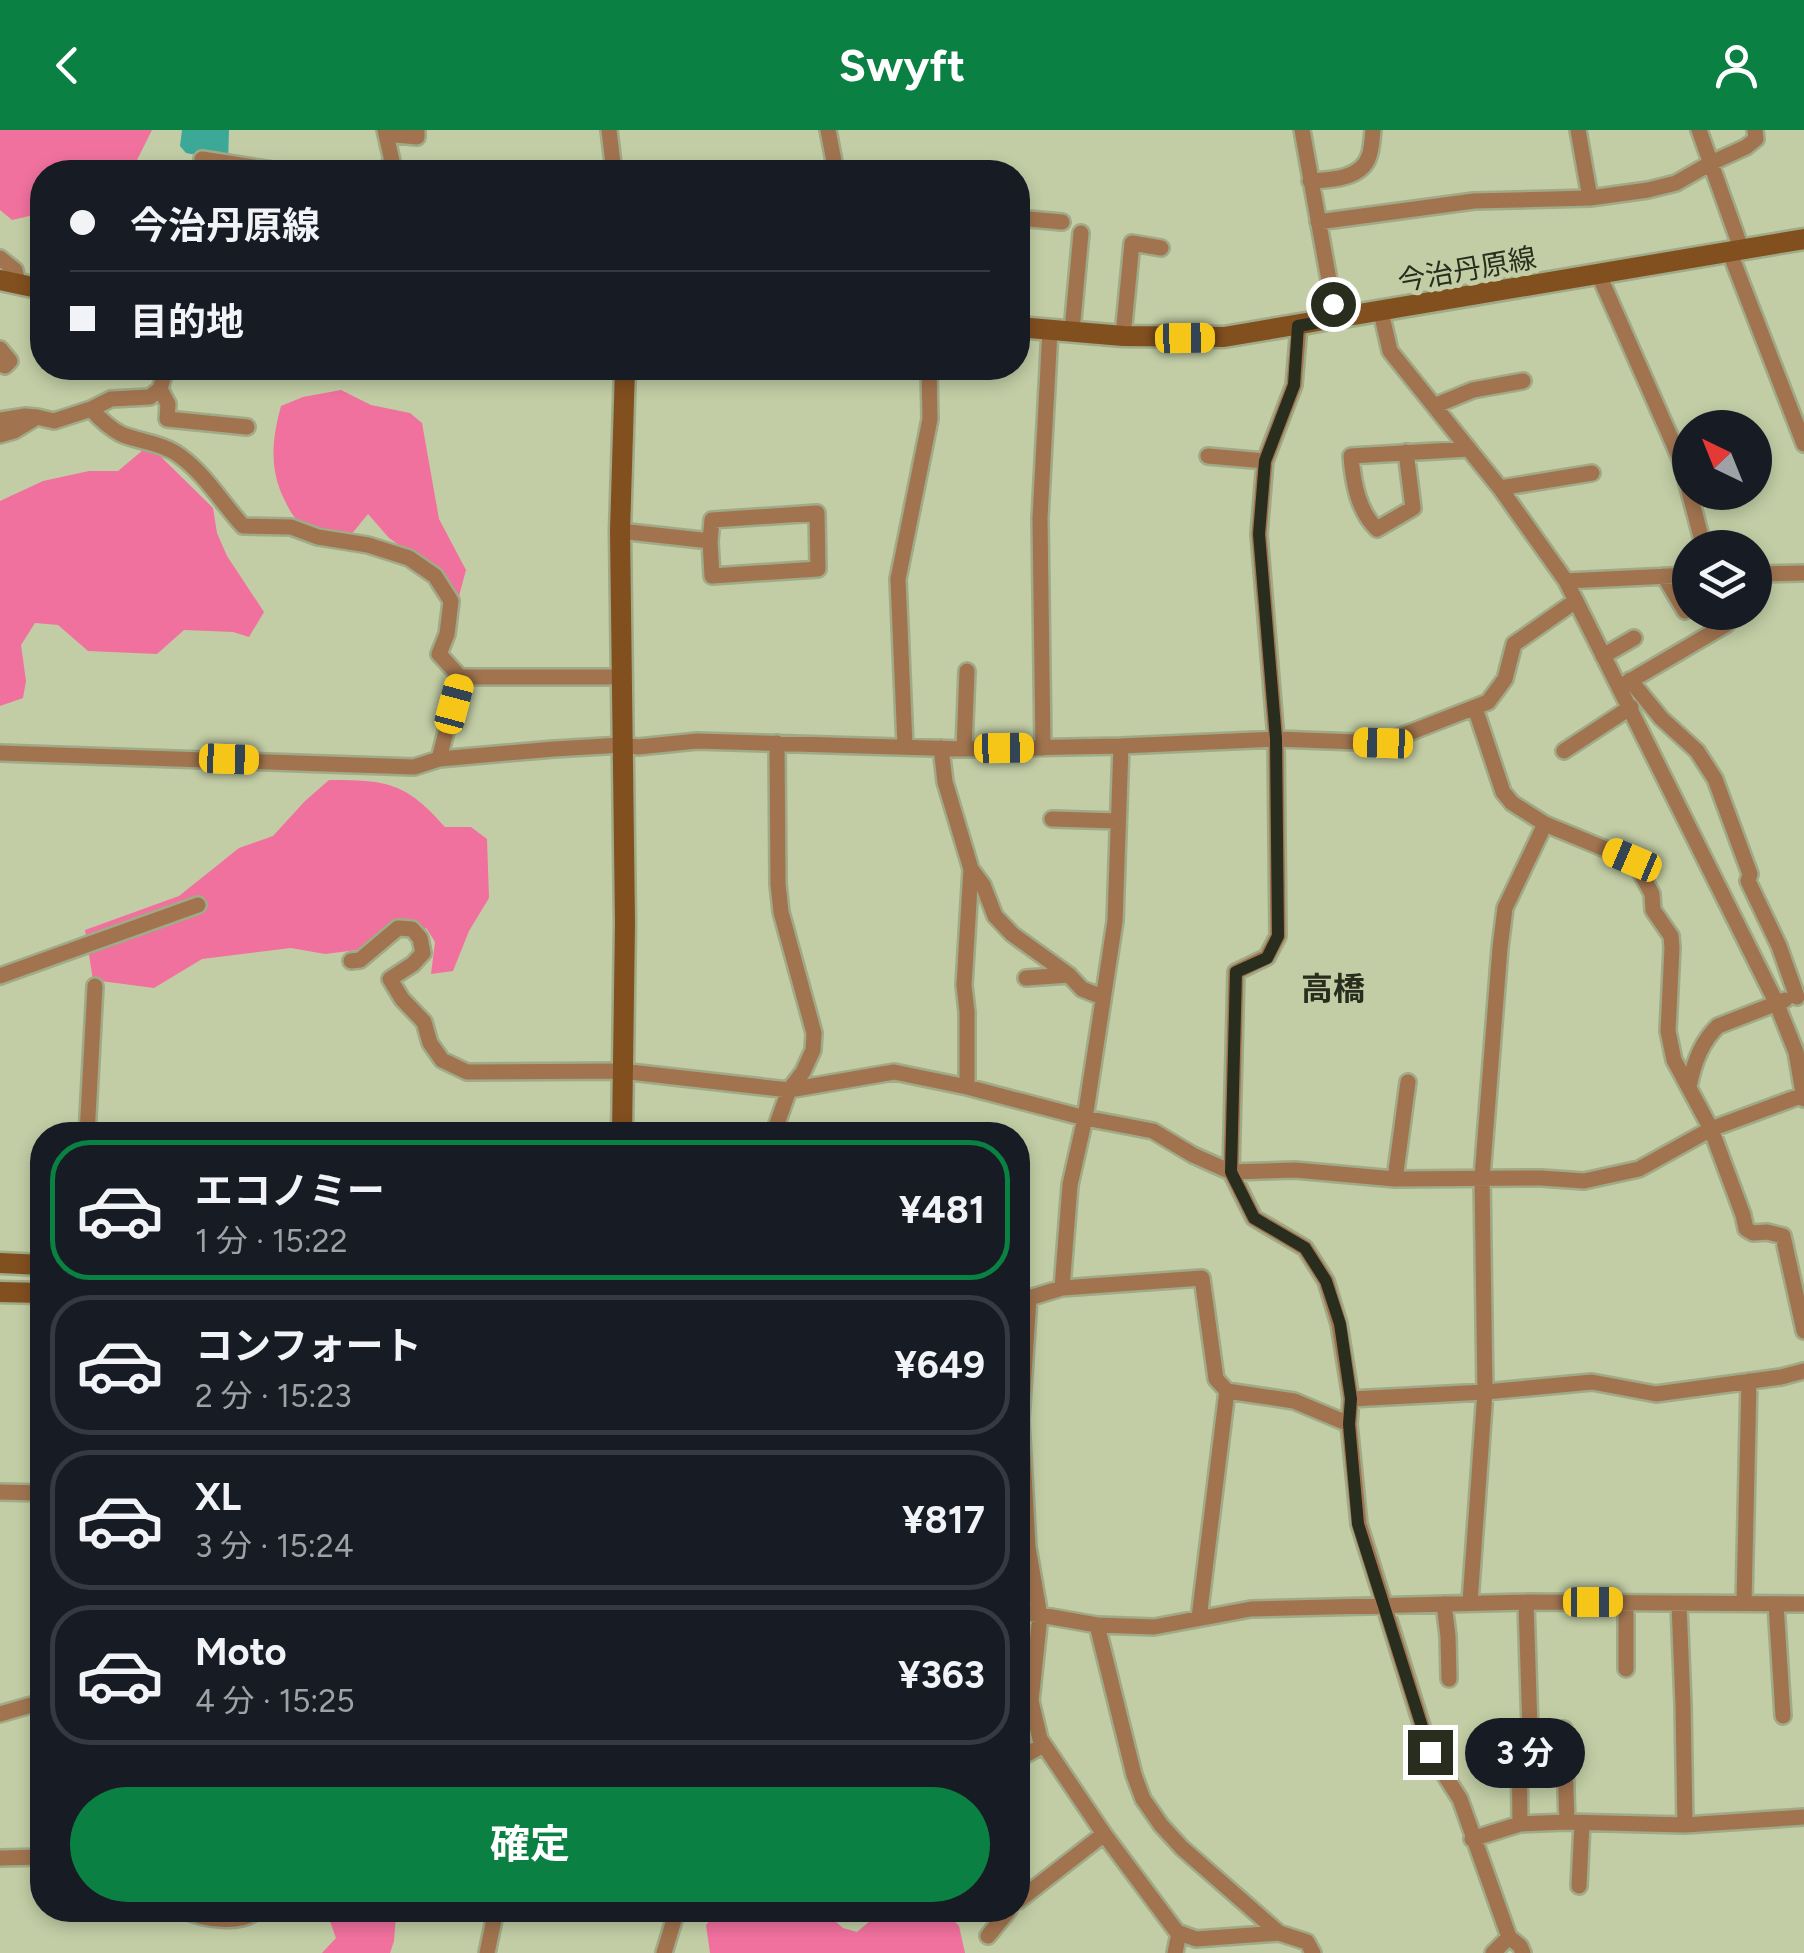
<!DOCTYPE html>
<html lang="ja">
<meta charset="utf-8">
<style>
:root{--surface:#171b24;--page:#242831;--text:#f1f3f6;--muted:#9ea1a6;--line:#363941;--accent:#0b8043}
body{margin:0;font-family:Figtree,"Noto Sans JP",sans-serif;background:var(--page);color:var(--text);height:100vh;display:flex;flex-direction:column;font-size:38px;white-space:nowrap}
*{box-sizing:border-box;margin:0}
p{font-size:32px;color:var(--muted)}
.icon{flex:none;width:55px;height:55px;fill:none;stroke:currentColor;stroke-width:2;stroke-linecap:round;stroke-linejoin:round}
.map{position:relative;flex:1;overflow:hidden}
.details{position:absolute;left:30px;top:992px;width:1000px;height:800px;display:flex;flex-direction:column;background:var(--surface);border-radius:40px;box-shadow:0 5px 15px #0003}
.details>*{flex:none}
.banner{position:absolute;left:30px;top:30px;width:1000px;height:220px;border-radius:40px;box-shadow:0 5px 15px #0003;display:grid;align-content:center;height:220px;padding:0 40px;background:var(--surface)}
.needle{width:65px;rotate:317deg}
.tools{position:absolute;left:1672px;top:280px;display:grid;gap:20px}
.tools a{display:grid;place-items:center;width:100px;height:100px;border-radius:50%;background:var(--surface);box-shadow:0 5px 15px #0003;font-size:50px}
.end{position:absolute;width:45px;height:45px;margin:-22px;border:12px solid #292d1d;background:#fff;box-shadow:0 0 0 5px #fff}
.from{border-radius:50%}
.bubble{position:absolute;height:70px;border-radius:35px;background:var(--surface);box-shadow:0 5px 15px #0003;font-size:32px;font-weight:700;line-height:70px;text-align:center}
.car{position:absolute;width:30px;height:60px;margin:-30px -15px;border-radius:12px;box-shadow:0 0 8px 2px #0007;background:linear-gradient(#f5c518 24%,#345 0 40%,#f5c518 0 76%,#345 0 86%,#f5c518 0)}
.banner b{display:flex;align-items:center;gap:35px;height:95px;font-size:38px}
.banner b+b{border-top:2px solid var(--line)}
.banner i{width:25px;height:25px;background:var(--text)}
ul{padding:18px 0 0;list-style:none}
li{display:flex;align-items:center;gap:30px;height:140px;margin:0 20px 15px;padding:0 20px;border:5px solid var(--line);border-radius:40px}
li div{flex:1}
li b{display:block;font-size:38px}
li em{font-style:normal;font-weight:700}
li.on{border-color:var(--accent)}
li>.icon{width:90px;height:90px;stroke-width:1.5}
.action{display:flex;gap:20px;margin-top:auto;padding:20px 40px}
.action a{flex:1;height:115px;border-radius:60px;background:var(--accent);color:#fff;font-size:40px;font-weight:700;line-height:115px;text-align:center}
header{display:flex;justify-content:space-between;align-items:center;height:130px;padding:0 40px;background:var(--accent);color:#fff;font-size:45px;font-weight:700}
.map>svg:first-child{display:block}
.green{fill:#f1719e}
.water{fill:#3ca897}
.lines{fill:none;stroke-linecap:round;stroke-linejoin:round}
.street-casing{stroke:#a0aa87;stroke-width:20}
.secondary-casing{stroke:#a0aa87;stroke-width:25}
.street{stroke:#a1744f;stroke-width:15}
.secondary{stroke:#824f1f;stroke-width:20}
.route{stroke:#292d1d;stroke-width:12}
.labels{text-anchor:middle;stroke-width:10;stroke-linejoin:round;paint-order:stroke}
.street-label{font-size:28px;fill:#292d1d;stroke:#c2cda5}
.quarter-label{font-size:32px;font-weight:bold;fill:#292d1d;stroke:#c2cda5}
</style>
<header><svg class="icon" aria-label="back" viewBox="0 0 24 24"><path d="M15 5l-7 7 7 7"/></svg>Swyft<svg class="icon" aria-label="person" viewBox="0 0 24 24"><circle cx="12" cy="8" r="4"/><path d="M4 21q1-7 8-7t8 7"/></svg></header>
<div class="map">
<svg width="1804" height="1823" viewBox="0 0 1804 1823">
<rect width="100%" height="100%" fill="#c2cda5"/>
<!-- green -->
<path class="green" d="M0,0H152L131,42H42V83L12,90L0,80Z
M341,260L371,275L410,283L422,293L439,389L466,440L459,466L450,454L432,438L389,408L368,384L350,406C331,403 312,401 297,389C291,385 288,376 284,369C269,338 272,309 281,276L303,267Z
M149,315L213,378L217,403L227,426L264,482L249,507L233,502L184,500L157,524L88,521L58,495L35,493L21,515L26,551L23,568L0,576V371L43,351L89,341H118Z
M329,650C386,650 406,652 445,697H471L487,709L489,768L469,801L453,841L431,844L435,812L427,799L408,790L382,803L357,820L325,824L291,818L202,829L154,858L93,850L85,800L179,766L239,718L273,706L305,671Z
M326,1780H391L396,1785L394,1811L390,1823H322L336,1808Z
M719,1780H822L843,1798L857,1802L877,1785L888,1783L889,1780H944L959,1796L965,1823H710L706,1795Z"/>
<!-- water -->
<path class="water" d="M182,0H229L228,31L186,23L180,16Z"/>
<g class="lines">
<defs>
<path id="street" d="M609,0L614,42
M828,0L836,42
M1302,0L1336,189
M1578,0L1590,68
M1699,0L1742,121
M386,4L417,7V0
M202,29L285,42
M383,42L392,31L385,0
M1310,51C1330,50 1362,49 1369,26C1372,18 1372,8 1373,0
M1018,88L1062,92
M1318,92L1474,71L1590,68L1648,60L1676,53L1711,33L1746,17L1756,9L1755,0
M1730,123L1804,314
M0,128L15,140L18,153
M1599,145L1681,331L1704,418
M1381,182L1390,221L1500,358L1566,451L1776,872L1796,922L1804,969
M1299,196L1294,255L1265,331L1259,404L1276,609L1278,806L1267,827L1236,842L1231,1042L1254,1088L1305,1118L1326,1151L1339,1194L1351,1269L1349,1294L1359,1394L1430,1622L1460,1669L1509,1807L1493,1823
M1072,201L1081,103
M1123,206L1132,113L1161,118
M0,219L10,231L5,236L0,234
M160,259L168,274L167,289L247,297
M1434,276L1473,260L1523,251
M91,279C100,289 109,298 121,304C140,312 163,313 180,326C206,345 222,373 243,396L291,397L318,407L368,415L409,428L435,446L451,471L447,504L439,524L460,547L439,629
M0,290L25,286L36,287
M0,305L14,301L37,287L54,291L91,279L111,269L150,267L160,259L166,238
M1406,322L1413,378L1377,399C1358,381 1353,352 1351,326L1469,319
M1208,326L1265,331
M1500,358L1592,343
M620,401L710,411L712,390L817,383L818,439L712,446L710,411
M1755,444L1804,443
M1664,446L1685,481
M1566,451L1690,445
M1603,526L1634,508
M460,547H622
M1630,550L1661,588L1697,621L1715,649L1750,744L1748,751L1779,816L1797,867
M1623,555L1727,494
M1475,578L1503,662L1512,673L1545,694L1632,730L1639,739L1652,764L1653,780L1671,806L1672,818L1668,901L1674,930L1711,999L1743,1085L1746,1099L1753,1103L1767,1102L1783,1106L1804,1201
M905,616L898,449L930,289L929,238
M1121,616L1115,791L1085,988L1070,1055L1062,1158L1029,1168L1021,1290L1028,1417L1040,1486L1031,1571L1040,1609L1044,1615L1104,1704L1177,1802L1196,1809L1279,1803L1307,1812L1313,1823
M941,618L945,652L971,739L964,855L967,882V957
M1043,618L1040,388L1050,200
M964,619L967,541
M1564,621L1631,577
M0,623L414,637L439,629L554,619L622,615L638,617L697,611L964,619L1121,616L1276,609L1383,613L1488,572L1505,549L1514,514L1574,472
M1052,689L1118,691
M971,739L983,755L995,786L1012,804L1069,845L1082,859L1102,867
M351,831L360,830L398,798L412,799L420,808L423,823L413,834L390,849L402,869L424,892L430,913L442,930L467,942L621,941L789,960L894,942L967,957L1085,988L1153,1001L1193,1025L1231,1042L1295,1040L1395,1049L1541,1048L1584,1051L1639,1039L1711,999L1803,965
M0,846L198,775
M1026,848L1069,845
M1689,957C1693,935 1701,912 1718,896L1785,870
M87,1005L95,856
M773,1005L789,960L803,942L813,920L814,903L781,782L778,754L777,613
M1395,1049L1408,952
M1062,1158L1202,1148L1216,1249L1227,1261L1294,1271L1349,1294
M1351,1269L1485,1262L1592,1252L1656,1264L1781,1247L1804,1241
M0,1362L42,1363
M1470,1472L1485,1262L1482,1047L1500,818L1505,778L1545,694
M1526,1472L1530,1600
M1744,1473L1749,1251
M1444,1474L1448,1506L1449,1549
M1679,1474L1683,1574L1685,1695
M1776,1474L1783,1586
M1018,1481L1097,1495L1154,1497L1251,1479L1526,1472L1804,1474
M1199,1488L1227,1261
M1097,1495L1134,1645L1143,1669L1161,1695L1182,1718L1279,1803
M1626,1539V1473
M0,1584L31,1575H42
M1018,1629L1044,1615
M1520,1694L1519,1601L1564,1599L1567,1692
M1472,1709L1520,1694L1567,1692L1685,1695L1804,1687
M0,1728L42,1727
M1579,1756L1582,1693
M1018,1771L1104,1704
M183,1780C204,1789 240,1796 258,1780
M988,1806L1009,1780
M1509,1807L1520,1816L1523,1823
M487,1823L496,1780
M664,1823L677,1780
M1175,1823L1179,1803"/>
<path id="secondary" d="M0,150L42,159
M1018,197L1123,206L1224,207L1804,109
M622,1005L625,793L620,401L625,238
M0,1133L42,1135
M0,1162L42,1163"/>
</defs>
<!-- street casing -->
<use href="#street" class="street-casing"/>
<!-- secondary casing -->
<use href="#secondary" class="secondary-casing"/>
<!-- street -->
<use href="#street" class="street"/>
<!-- secondary -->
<use href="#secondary" class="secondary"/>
</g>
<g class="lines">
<!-- route -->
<path class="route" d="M1333,174L1336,189L1298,196L1294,255L1265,331L1259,404L1276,609L1278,806L1267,828L1236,842L1231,1042L1254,1088L1305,1118L1326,1151L1340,1194L1351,1269L1349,1294L1358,1394L1430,1622"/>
</g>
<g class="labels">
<!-- street labels -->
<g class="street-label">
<text transform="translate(1467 139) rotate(-10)" y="10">今治丹原線</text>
</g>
<!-- quarter labels -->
<g class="quarter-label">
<text x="1333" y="870">高橋</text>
</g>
</g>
</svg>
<div class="tools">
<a><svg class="needle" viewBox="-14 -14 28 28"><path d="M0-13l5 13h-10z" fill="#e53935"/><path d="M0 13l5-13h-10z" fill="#9ea1a6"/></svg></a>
<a><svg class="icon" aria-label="layers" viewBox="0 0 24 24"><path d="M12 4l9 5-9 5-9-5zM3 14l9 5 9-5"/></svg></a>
</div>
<i class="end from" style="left:1333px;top:174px"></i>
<i class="end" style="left:1430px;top:1622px"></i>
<div class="bubble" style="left:1465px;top:1588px;width:120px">3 分</div>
<i class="car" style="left:1185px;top:208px;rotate:89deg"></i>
<i class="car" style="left:454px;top:574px;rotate:15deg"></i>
<i class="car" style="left:1383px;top:613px;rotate:272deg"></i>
<i class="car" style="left:1004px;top:618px;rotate:89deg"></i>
<i class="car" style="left:229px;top:629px;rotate:92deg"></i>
<i class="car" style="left:1632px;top:730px;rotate:293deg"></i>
<i class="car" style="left:1593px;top:1472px;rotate:90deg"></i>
<div class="banner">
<b><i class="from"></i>今治丹原線</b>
<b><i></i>目的地</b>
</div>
<section class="details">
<ul>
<li class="on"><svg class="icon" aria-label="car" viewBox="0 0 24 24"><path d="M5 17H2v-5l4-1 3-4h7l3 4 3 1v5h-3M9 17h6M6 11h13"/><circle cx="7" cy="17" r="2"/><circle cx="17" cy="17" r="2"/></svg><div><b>エコノミー</b><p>1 分 · 15:22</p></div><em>¥481</em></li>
<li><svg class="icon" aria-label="car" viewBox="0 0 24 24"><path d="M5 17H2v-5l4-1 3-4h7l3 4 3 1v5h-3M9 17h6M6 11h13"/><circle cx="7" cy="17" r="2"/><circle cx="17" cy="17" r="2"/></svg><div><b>コンフォート</b><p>2 分 · 15:23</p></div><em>¥649</em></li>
<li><svg class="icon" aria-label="car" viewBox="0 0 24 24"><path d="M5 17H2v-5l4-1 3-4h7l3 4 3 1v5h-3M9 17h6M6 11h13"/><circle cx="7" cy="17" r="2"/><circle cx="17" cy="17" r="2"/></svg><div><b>XL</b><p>3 分 · 15:24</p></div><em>¥817</em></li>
<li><svg class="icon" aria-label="car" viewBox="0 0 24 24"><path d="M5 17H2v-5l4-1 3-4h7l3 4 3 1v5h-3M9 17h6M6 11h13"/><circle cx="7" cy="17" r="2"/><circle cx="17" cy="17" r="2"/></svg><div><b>Moto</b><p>4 分 · 15:25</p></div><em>¥363</em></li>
</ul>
<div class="action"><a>確定</a></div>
</section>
</div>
